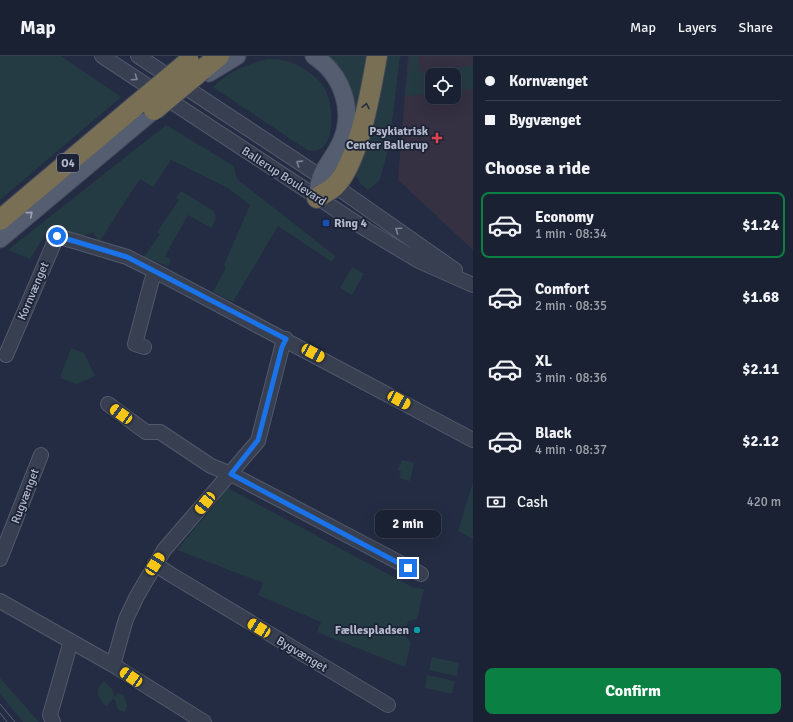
<!DOCTYPE html>
<meta charset="utf-8">
<style>
:root{--surface:#1a2132;--page:#23293a;--text:#f1f3f6;--muted:#9fa3ac;--line:#383e4d;--accent:#0b8043}
body{margin:0;font-family:Signika,sans-serif;background:var(--page);color:var(--text);height:100vh;display:flex;flex-direction:column;font-size:15px;white-space:nowrap}
*{box-sizing:border-box;margin:0}
p{font-size:13px;color:var(--muted)}
.icon{flex:none;width:22px;height:22px;fill:none;stroke:currentColor;stroke-width:2;stroke-linecap:round;stroke-linejoin:round}
.map{position:relative;flex:1;overflow:hidden}
.drawer{display:flex;flex-direction:column;background:var(--surface);width:320px}
.drawer>*{flex:none}
.top-card{display:grid;align-content:center;height:88px;padding:0 12px;background:var(--surface)}
.fabs{position:absolute;left:425px;top:12px;display:grid;gap:8px}
.fabs a{display:grid;place-items:center;width:36px;height:36px;border-radius:8px;background:var(--surface);box-shadow:0 4px 16px #0002,0 0 0 1px var(--line);font-size:20px}
.end{position:absolute;width:18px;height:18px;margin:-9px;border:5px solid #1a73e8;background:#fff;box-shadow:0 0 0 2px #fff}
.from{border-radius:50%}
.bubble{position:absolute;height:28px;border-radius:8px;background:var(--surface);box-shadow:0 4px 16px #0002,0 0 0 1px var(--line);font-size:13px;font-weight:700;line-height:28px;text-align:center}
.car{position:absolute;width:12px;height:24px;margin:-12px -6px;border-radius:5px;box-shadow:0 0 3px 1px #0007;background:linear-gradient(#f5c518 24%,#345 0 40%,#f5c518 0 76%,#345 0 86%,#f5c518 0)}
.top-card b{display:flex;align-items:center;gap:14px;height:38px;font-size:15px}
.top-card b+b{border-top:1px solid var(--line)}
.top-card i{width:10px;height:10px;background:var(--text)}
ul{padding:0;list-style:none}
li{display:flex;align-items:center;gap:12px;height:66px;margin:0 8px 6px;padding:0 4px;border:2px solid transparent;border-radius:8px}
li div{flex:1}
li b{display:block;font-size:15px}
li em{font-style:normal;font-weight:700}
li.selected{border-color:var(--accent)}
li>.icon{width:36px;height:36px;stroke-width:1.5}
h2{padding:0 12px;font-size:18px;line-height:48px}
.pay{display:flex;align-items:center;gap:10px;height:44px;padding:0 12px;font-size:15px}
.pay p{margin-inline-start:auto}
.cta{display:flex;gap:8px;margin-top:auto;padding:8px 12px}
.cta a{flex:1;height:46px;border-radius:8px;background:var(--accent);color:#fff;font-size:16px;font-weight:700;line-height:46px;text-align:center}
header{display:flex;align-items:center;gap:24px;box-sizing:border-box;height:56px;padding:0 20px;background:var(--surface);border-bottom:1px solid var(--line)}
header strong{font-size:19px}
nav{display:flex;gap:22px;margin-inline-start:auto;font-size:14px}
main{display:flex;flex:1;min-height:0}
.map>svg:first-child{display:block}
.medical{fill:#353042;fill-rule:evenodd}
.green{fill:#253b43}
.lines{fill:none;stroke-linecap:round;stroke-linejoin:round}
.minor-casing{stroke:#52596c;stroke-width:16}
.major-casing{stroke:#41475a;stroke-width:19}
.highway-casing{stroke:#3f4659;stroke-width:22}
.minor{stroke:#383f51;stroke-width:14}
.major{stroke:#555d71;stroke-width:17}
.highway{stroke:#786f54;stroke-width:20}
.tram{stroke:#596279;stroke-width:1}
.highway-bridge-casing{stroke:#3f4659;stroke-width:22;stroke-linecap:butt}
.highway-bridge{stroke:#786f54;stroke-width:20}
.oneway{stroke:#7c8395}
.oneway2{stroke:#2a2e3a}
.oneway3{stroke:#9ca3b5}
.route{stroke:#1a73e8;stroke-width:5}
.health-dot{fill:#e0444e;stroke:#1c2336;stroke-width:1.5}
.transit-dot{fill:#1a4fb4;stroke:#1c2336;stroke-width:1.5}
.culture-dot{fill:#0f9aa8;stroke:#1c2336;stroke-width:1.5}
.labels{text-anchor:middle;stroke-width:3.5;stroke-linejoin:round;paint-order:stroke}
.shield{fill:#1c2336;stroke:#868d9f;stroke-width:1}
.shield-label{font-size:11px;font-weight:bold;fill:#b4bacc}
.poi-label{font-size:12px;font-weight:bold;fill:#b4bacc;stroke:#1c2336;text-anchor:end}
.street-label{font-size:12px;fill:#b4bacc;stroke:#1c2336}
</style>
<header>
<strong>Map</strong>
<nav><a>Map</a><a>Layers</a><a>Share</a></nav>
</header>
<main>
<div class="map">
<svg width="473" height="666" viewBox="0 0 473 666">
<rect width="100%" height="100%" fill="#232c42"/>
<!-- medical -->
<path class="medical" d="M408,0H473V194L398,124ZM432,19H454V41H432Z"/>
<!-- green -->
<path class="green" d="M0,0H61L121,41L0,144Z
M322,0H372L350,81Z
M384,0H400L389,90L380,124L368,134L360,127L355,118Z
M410,0H418L419,17L473,9V33L454,35V19H432V38L405,40Z
M268,3C274,3 280,3 286,5C299,8 317,20 324,31C335,48 337,102 307,94L213,31C229,15 246,9 268,3Z
M166,69L234,110L237,123L335,200L332,206L278,170L233,246L213,236L226,212L224,209L250,149L228,132L171,104L153,131L140,123L99,186L93,176L81,181L49,172L30,203L8,194Z
M181,135L214,155L216,162L211,172L188,159L165,200L171,204L168,210L144,201L160,178L157,176L179,144L176,142Z
M352,211L364,218L352,239L340,232Z
M71,292L84,297L95,320L77,328L60,322Z
M402,404L414,407L410,425L399,422L401,415L397,414Z
M473,426V483L458,475Z
M228,432L412,531L424,533L417,563L409,565L404,572L406,581L411,586L405,611L317,576L321,566L258,539L263,527L177,494Z
M432,601L459,607L457,620L429,614Z
M427,619L455,625L452,638L425,632Z
M0,622L39,666H23L0,638Z
M104,625L112,633L115,641L118,637L124,639L127,650L125,656L118,654L115,644L112,643L107,650C97,644 94,633 104,625Z"/>
<g class="lines">
<defs>
<path id="minor" d="M102,0L367,174L419,205L473,229
M138,0L335,130L455,214
M144,291L135,288L151,227L155,215
M6,299L57,180L127,201L155,215L473,384
M108,348L146,376H160L211,410L231,418L421,518
M0,503L41,399
M155,508L170,518L388,649
M0,545L113,609L204,666
M113,609L126,563L137,540L164,494L258,385L282,291L286,283
M53,666L50,659L71,585"/>
<path id="major" d="M314,0C342,18 355,54 341,86C336,98 326,109 321,121C319,127 318,135 317,142
M209,17L237,0
M0,183L154,54"/>
<path id="highway" d="M202,14L219,0
M317,142C322,138 330,135 335,130C359,106 371,34 377,0
M0,164L135,50"/>
</defs>
<!-- minor casing -->
<use href="#minor" class="minor-casing"/>
<!-- major casing -->
<use href="#major" class="major-casing"/>
<!-- highway casing -->
<use href="#highway" class="highway-casing"/>
<!-- minor -->
<use href="#minor" class="minor"/>
<!-- major -->
<use href="#major" class="major"/>
<!-- highway -->
<use href="#highway" class="highway"/>
<!-- tram -->
<path class="tram" d="M0,648L15,666
M0,657L7,666"/>
<defs>
<path id="highway-bridge" d="M135,50L189,5
M154,54L202,14"/>
</defs>
<!-- highway-bridge casing -->
<use href="#highway-bridge" class="highway-bridge-casing"/>
<!-- highway-bridge -->
<use href="#highway-bridge" class="highway-bridge"/>
</g>
<!-- one-way arrows -->
<defs><path id="oneway-chevron" d="M-2-3.5L2.5 0L-2 3.5" fill="none" stroke-width="1.6" stroke-linecap="round" stroke-linejoin="round"/></defs>
<g class="oneway">
<use href="#oneway-chevron" transform="translate(135 22) rotate(34)"/>
<use href="#oneway-chevron" transform="translate(299 107) rotate(-147)"/>
<use href="#oneway-chevron" transform="translate(398 174) rotate(-145)"/>
</g>
<use class="oneway2" href="#oneway-chevron" transform="translate(366 50) rotate(-78)"/>
<use class="oneway3" href="#oneway-chevron" transform="translate(30 158) rotate(-40)"/>
<g class="lines">
<!-- route -->
<path class="route" d="M57,180L127,201L286,283L282,291L258,384L231,418L408,512"/>
</g>
<!-- markers -->
<path class="health-dot" d="M435 76h4v4h4v4h-4v4h-4v-4h-4v-4h4z"/>
<rect class="transit-dot" x="322" y="163" width="8" height="8" rx="2"/>
<circle class="culture-dot" cx="417" cy="574" r="4"/>
<g class="labels">
<!-- shield labels -->
<rect class="shield" x="57" y="98" width="22" height="18" rx="3"/>
<g class="shield-label">
<text x="68" y="111">O4</text>
</g>
<!-- poi labels -->
<g class="poi-label">
<text x="428" y="79">Psykiatrisk<tspan x="428" dy="14">Center Ballerup</tspan></text>
<text x="334" y="171" text-anchor="start">Ring 4</text>
<text x="409" y="578">Fællespladsen</text>
</g>
<!-- street labels -->
<g class="street-label">
<text transform="translate(284 120) rotate(33)" y="4">Ballerup Boulevard</text>
<text transform="translate(33 235) rotate(-67)" y="4">Kornvænget</text>
<text transform="translate(25 440) rotate(-69)" y="4">Rugvænget</text>
<text transform="translate(302 598) rotate(31)" y="4">Bygvænget</text>
</g>
</g>
</svg>
<div class="fabs">
<a><svg class="icon" aria-label="locate" viewBox="0 0 24 24"><circle cx="12" cy="12" r="6"/><path d="M12 2v4M12 18v4M2 12h4M18 12h4"/></svg></a>
</div>
<i class="end from" style="left:57px;top:180px"></i>
<i class="end" style="left:408px;top:512px"></i>
<div class="bubble" style="left:375px;top:454px;width:66px">2 min</div>
<i class="car" style="left:313px;top:297px;rotate:118deg"></i>
<i class="car" style="left:399px;top:344px;rotate:119deg"></i>
<i class="car" style="left:121px;top:358px;rotate:306deg"></i>
<i class="car" style="left:205px;top:447px;rotate:219deg"></i>
<i class="car" style="left:155px;top:508px;rotate:33deg"></i>
<i class="car" style="left:259px;top:572px;rotate:301deg"></i>
<i class="car" style="left:131px;top:621px;rotate:304deg"></i>
</div>
<section class="drawer">
<div class="top-card">
<b><i class="from"></i>Kornvænget</b>
<b><i></i>Bygvænget</b>
</div>
<h2>Choose a ride</h2>
<ul>
<li class="selected"><svg class="icon" aria-label="car" viewBox="0 0 24 24"><path d="M5 17H2v-5l4-1 3-4h7l3 4 3 1v5h-3M9 17h6M6 11h13"/><circle cx="7" cy="17" r="2"/><circle cx="17" cy="17" r="2"/></svg><div><b>Economy</b><p>1 min · 08:34</p></div><em>$1.24</em></li>
<li><svg class="icon" aria-label="car" viewBox="0 0 24 24"><path d="M5 17H2v-5l4-1 3-4h7l3 4 3 1v5h-3M9 17h6M6 11h13"/><circle cx="7" cy="17" r="2"/><circle cx="17" cy="17" r="2"/></svg><div><b>Comfort</b><p>2 min · 08:35</p></div><em>$1.68</em></li>
<li><svg class="icon" aria-label="car" viewBox="0 0 24 24"><path d="M5 17H2v-5l4-1 3-4h7l3 4 3 1v5h-3M9 17h6M6 11h13"/><circle cx="7" cy="17" r="2"/><circle cx="17" cy="17" r="2"/></svg><div><b>XL</b><p>3 min · 08:36</p></div><em>$2.11</em></li>
<li><svg class="icon" aria-label="car" viewBox="0 0 24 24"><path d="M5 17H2v-5l4-1 3-4h7l3 4 3 1v5h-3M9 17h6M6 11h13"/><circle cx="7" cy="17" r="2"/><circle cx="17" cy="17" r="2"/></svg><div><b>Black</b><p>4 min · 08:37</p></div><em>$2.12</em></li>
</ul>
<div class="pay"><svg class="icon" aria-label="cash" viewBox="0 0 24 24"><path d="M3 7h18v10H3z"/><circle cx="12" cy="12" r="2"/></svg>Cash<p>420 m</p></div>
<div class="cta"><a>Confirm</a></div>
</section>
</main>
